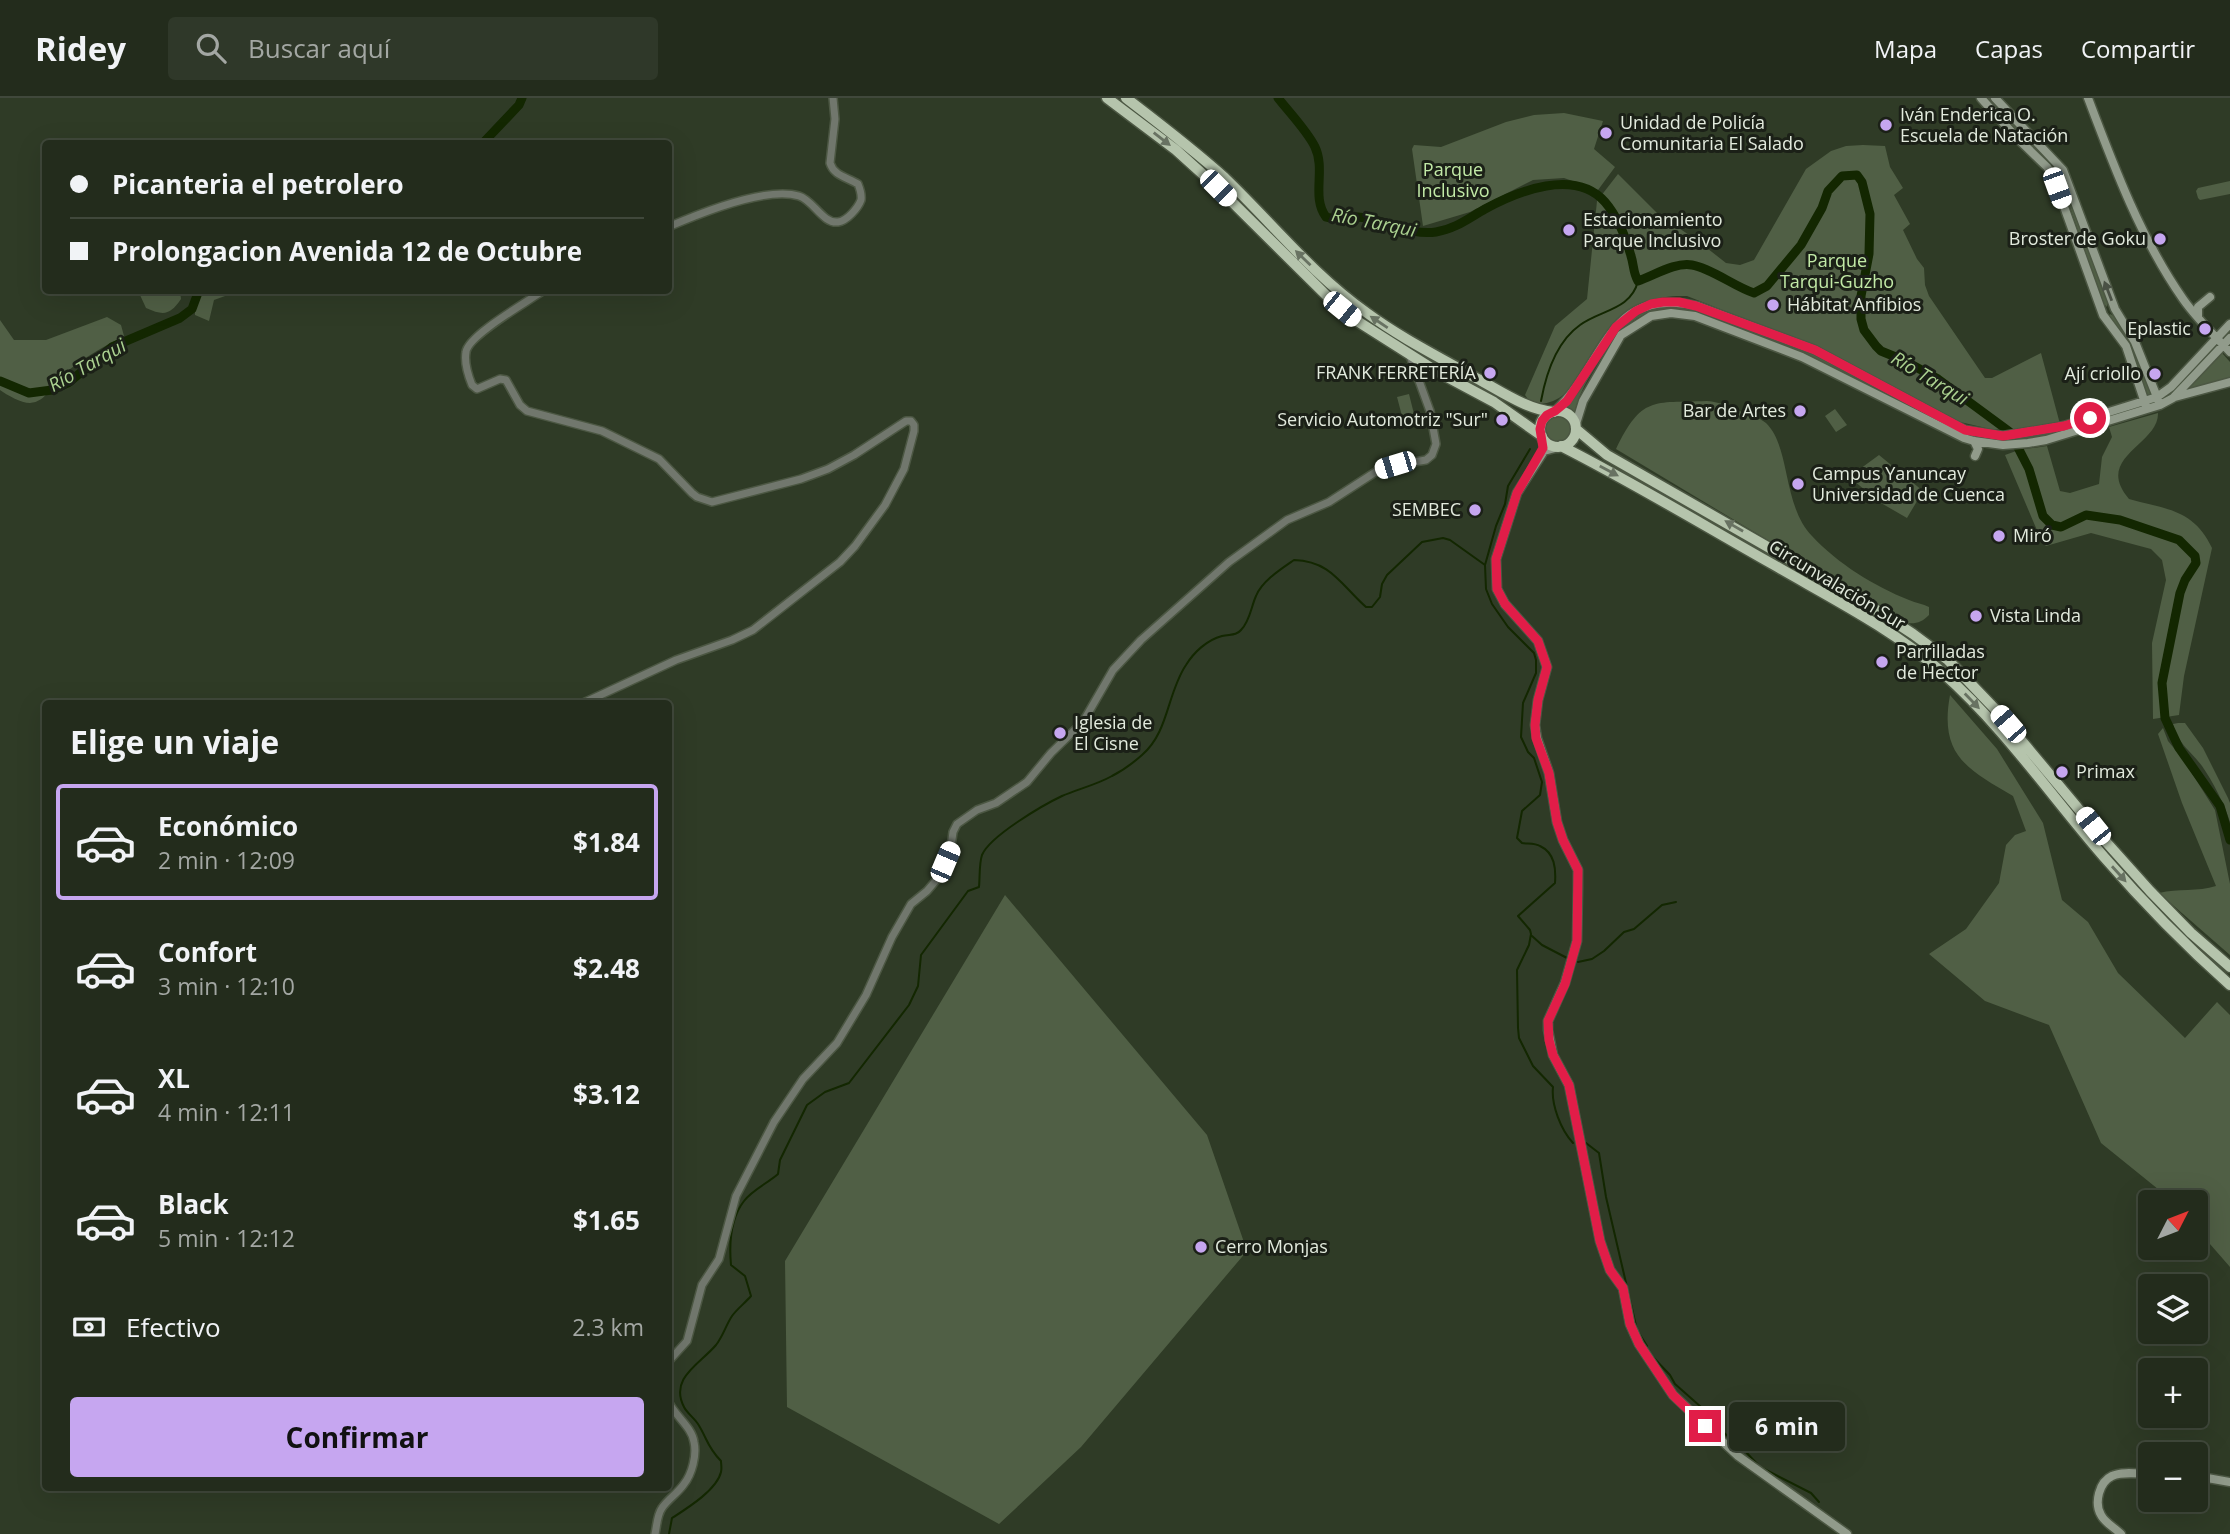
<!DOCTYPE html>
<html lang="es">
<meta charset="utf-8">
<style>
:root{--surface:#232c1c;--page:#2f3829;--text:#f1f3f6;--muted:#a3a7a3;--line:#40483b;--accent:#c6a6f0}
body{margin:0;font-family:"Open Sans",sans-serif;background:var(--page);color:var(--text);height:100vh;display:flex;flex-direction:column;font-size:26px;white-space:nowrap}
*{box-sizing:border-box;margin:0}
p{font-size:23px;color:var(--muted)}
.icon{flex:none;width:38px;height:38px;fill:none;stroke:currentColor;stroke-width:2;stroke-linecap:round;stroke-linejoin:round}
.map{position:relative;flex:1;overflow:hidden}
.sheet{position:absolute;left:42px;top:602px;width:630px;height:791px;display:flex;flex-direction:column;background:var(--surface);border-radius:7px;box-shadow:0 7px 28px #0002,0 0 0 2px var(--line)}
.sheet>*{flex:none}
.banner{position:absolute;left:42px;top:42px;width:630px;height:154px;border-radius:7px;box-shadow:0 7px 28px #0002,0 0 0 2px var(--line);display:grid;align-content:center;height:154px;padding:0 28px;background:var(--surface)}
.needle{width:46px;rotate:48deg}
.controls{position:absolute;left:2138px;top:1092px;display:grid;gap:14px}
.controls a{display:grid;place-items:center;width:70px;height:70px;border-radius:7px;background:var(--surface);box-shadow:0 7px 28px #0002,0 0 0 2px var(--line);font-size:35px}
.end{position:absolute;width:32px;height:32px;margin:-16px;border:9px solid #e11d48;background:#fff;box-shadow:0 0 0 4px #fff}
.from{border-radius:50%}
.bubble{position:absolute;height:49px;border-radius:7px;background:var(--surface);box-shadow:0 7px 28px #0002,0 0 0 2px var(--line);font-size:23px;font-weight:700;line-height:49px;text-align:center}
.car{position:absolute;width:21px;height:42px;margin:-21px -10px;border-radius:9px;box-shadow:0 0 5px 2px #0007;background:linear-gradient(#fff 24%,#345 0 40%,#fff 0 76%,#345 0 86%,#fff 0)}
.banner b{display:flex;align-items:center;gap:24px;height:66px;font-size:26px}
.banner b+b{border-top:2px solid var(--line)}
.banner i{width:18px;height:18px;background:var(--text)}
ul{padding:0;list-style:none}
li{display:flex;align-items:center;gap:21px;height:116px;margin:0 14px 10px;padding:0 14px;border:4px solid transparent;border-radius:7px}
li div{flex:1}
li b{display:block;font-size:26px}
li em{font-style:normal;font-weight:700}
li.selected{border-color:var(--accent)}
li>.icon{width:63px;height:63px;stroke-width:1.5}
h2{padding:0 28px;font-size:32px;line-height:84px}
.pay{display:flex;align-items:center;gap:18px;height:77px;padding:0 28px;font-size:26px}
.pay p{margin-inline-start:auto}
.button{display:flex;gap:14px;margin-top:auto;padding:14px 28px}
.button a{flex:1;height:80px;border-radius:7px;background:var(--accent);color:#111;font-size:28px;font-weight:700;line-height:80px;text-align:center}
header{display:flex;align-items:center;gap:42px;box-sizing:border-box;height:98px;padding:0 35px;background:var(--surface);border-bottom:2px solid var(--line)}
header strong{font-size:33px}
nav{display:flex;gap:38px;margin-inline-start:auto;font-size:24px}
.search{width:490px;height:63px;background:var(--page);display:flex;align-items:center;gap:18px;box-sizing:border-box;padding:0 24px;border-radius:7px;color:var(--muted);font-size:26px}
.map>svg:first-child{display:block}
.green{fill:#505f45}
.lines{fill:none;stroke-linecap:round;stroke-linejoin:round}
.stream{stroke:#132701;stroke-width:2}
.river{stroke:#132701;stroke-width:9}
.tertiary-casing{stroke:#4c5743;stroke-width:10}
.secondary-casing{stroke:#4c5743;stroke-width:11}
.trunk-casing{stroke:#4c5743;stroke-width:13}
.tertiary{stroke:#71776d;stroke-width:7}
.secondary{stroke:#919b8b;stroke-width:8}
.trunk{stroke:#b5c4ac;stroke-width:10}
.oneway{fill:#687262}
.oneway2{fill:#4a5145}
.route{stroke:#e11d48;stroke-width:9}
.poi-dot{fill:#c6a6f0;stroke:#1b2017;stroke-width:2.5}
.labels{text-anchor:middle;stroke-width:6;stroke-linejoin:round;paint-order:stroke}
.poi-label{font-size:18px;fill:#e2eadd;stroke:#1b2017;text-anchor:start}
.park-label{font-size:18px;fill:#c2eaa7;stroke:#1b2017}
.street-label{font-size:18px;fill:#e2eadd;stroke:#1b2017}
.water-label{font-size:19px;font-style:italic;fill:#abd190;stroke:#1b2017}
</style>
<header>
<strong>Ridey</strong>
<div class="search"><svg class="icon" aria-label="search" viewBox="0 0 24 24"><circle cx="10" cy="10" r="6"/><path d="M15 15l6 6"/></svg>Buscar aquí</div>
<nav><a>Mapa</a><a>Capas</a><a>Compartir</a></nav>
</header>
<div class="map">
<svg width="2230" height="1436" viewBox="0 0 2230 1436">
<rect width="100%" height="100%" fill="#2f3b26"/>
<!-- green -->
<path class="green" d="M1985,0H1991L2023,37L2045,58L2046,62L2036,55Z
M1564,15L1603,23L1594,51L1615,69L1598,92L1564,80L1533,82L1470,114L1423,128L1412,51L1414,47L1441,49L1506,24L1534,17Z
M1863,47L1885,48L1890,69L1903,90L1894,97L1910,126L1903,132L1917,161L1924,170L1925,187L1929,198L1985,280H1992L2041,255L2060,326L2022,332L1990,331L1956,323L1816,249L1687,198C1661,197 1636,203 1618,222C1594,248 1573,317 1530,304L1525,297L1555,228L1587,201L1597,103L1618,76L1658,116L1698,143L1726,165L1740,167L1754,162L1806,71L1831,53L1846,48Z
M2056,69L2065,84L2108,203L2107,209L2103,205L2065,95L2054,73L2053,70Z
M2230,83V96L2200,102L2198,100L2196,93L2198,90Z
M141,193H180L181,201C170,217 164,218 146,210L140,197Z
M195,193V192L239,193L214,202L209,223L195,217Z
M1679,206L1813,254L1964,334L1989,340V343L1963,338L1701,216C1684,211 1670,207 1653,213C1645,215 1635,221 1629,226C1612,239 1573,298 1575,319L1570,314L1560,311C1593,285 1601,234 1641,215C1651,209 1667,209 1679,206Z
M2110,216L2114,218L2133,245L2150,293V298L2146,296L2130,248L2110,221Z
M107,219L121,227L124,238C103,249 81,261 63,277C53,286 46,304 30,305C21,305 7,297 0,292V222L14,242H46Z
M2222,255L2230,264V279L2188,291Z
M1409,296L1414,316L1402,318L1397,299Z
M1707,303C1720,304 1730,309 1742,314C1749,317 1760,320 1766,325C1791,349 1782,407 1812,438C1838,466 1874,488 1909,502C1916,505 1923,506 1929,509V517C1922,524 1917,526 1906,525L1616,351C1642,298 1652,305 1707,303Z
M1835,311L1847,327L1836,334L1825,318Z
M2158,315C2159,347 2093,359 2129,401C2165,411 2194,411 2212,450L2184,578L2179,617L2153,621L2152,545L2166,482L2162,462L2151,451L2091,435L2046,448L2042,444L2005,357L2019,352L2047,348L2060,393L2070,395L2099,386L2102,359L2112,339L2109,329Z
M1542 331a15 15 0 1 1 30 0a15 15 0 1 1-30 0Z
M1879,357L1923,393L1907,420L1881,405L1849,379Z
M1950,597L1997,651L2043,725L2062,802L2088,824L2118,875L2185,940L2217,904L2230,917V1169L2196,1130V1104H2174L2101,1045L2049,927L1985,903L1929,856L1966,831L1999,785L2006,747L2015,737L2026,733L2013,698C1967,671 1939,657 1950,597Z
M2178,625H2185L2203,650L2228,700L2230,705V724C2224,705 2213,684 2202,668C2191,653 2177,645 2173,626Z
M2163,630L2168,643L2183,661L2215,712L2230,786V857L2159,795C2178,790 2198,794 2216,788L2182,705L2158,636Z
M1005,797L1207,1037L1247,1153L1081,1349L999,1426L787,1309L785,1163Z"/>
<g class="lines">
<!-- stream -->
<path class="stream" d="M1541,303C1546,276 1556,244 1580,227C1600,212 1631,212 1638,183
M1530,351L1508,388L1505,406L1496,428L1485,467L1486,491L1492,506L1508,529L1534,555L1536,562V575L1523,605L1521,639L1528,654L1534,660L1542,684L1540,697L1522,713L1517,740L1522,745C1527,746 1535,745 1540,748C1555,755 1556,771 1555,785L1518,818L1530,832L1531,836L1529,847L1517,872L1518,930L1519,940L1533,968L1553,989C1551,1007 1561,1032 1573,1045
M1532,838L1542,847L1567,860
M1578,864L1592,861L1604,853L1624,834L1634,831L1662,807L1676,804
M1586,1045L1599,1055L1606,1099L1637,1232L1647,1248
M1651,1257L1670,1277L1675,1286L1710,1317L1715,1327L1745,1353L1760,1369L1811,1395L1819,1404
M669,1436L672,1420C686,1411 717,1392 721,1374C722,1370 721,1366 721,1363C707,1349 707,1340 698,1326C694,1320 687,1315 684,1309C669,1280 700,1266 716,1247C723,1238 726,1227 732,1218C737,1211 745,1205 751,1198L745,1178L731,1167C729,1145 730,1121 744,1103C752,1092 768,1085 778,1076L780,1062L807,1007L825,994L849,985L909,907L918,888L921,857L968,793L979,789C980,779 979,766 982,757C990,738 1043,707 1062,698C1078,691 1096,687 1112,678C1122,673 1133,665 1142,657C1169,634 1167,595 1186,567C1194,554 1207,542 1222,538C1230,536 1236,538 1241,532C1250,523 1251,509 1256,498C1262,483 1281,471 1294,462C1331,463 1341,487 1366,509H1372L1380,499L1382,486L1387,477L1422,444L1443,440L1450,442L1485,467"/>
<!-- river -->
<path class="river" d="M1278,0C1289,14 1308,34 1315,49C1326,72 1311,99 1326,119C1337,123 1346,118 1358,119C1385,121 1409,138 1436,134C1455,131 1469,120 1485,111C1518,93 1575,70 1605,104C1617,118 1626,140 1631,158C1634,167 1633,175 1638,183C1655,177 1675,164 1692,167C1711,170 1735,189 1754,195L1767,188L1801,147L1822,110L1828,93L1842,78L1857,77L1862,84L1870,116L1869,156L1861,198V221L1864,232L1876,248L1881,253L1903,262L1938,281L2010,334L2029,371L2043,418L2052,427L2061,429L2086,417L2120,422L2179,442L2195,458L2196,465L2185,482L2180,495L2162,585L2165,620L2179,650L2220,708L2230,742
M482,46L519,7L522,0
M0,283L29,295L52,292L68,285L112,249L180,220L192,211L199,192"/>
<defs>
<path id="tertiary" d="M668,129C698,116 766,88 799,98C813,102 823,126 838,124C847,123 858,110 861,102C862,96 860,91 858,86C847,79 834,78 830,65L835,21L833,0
M544,192C529,203 468,237 466,254C464,265 468,277 472,287L477,291L500,281L506,282L520,307L527,313L602,333L659,361L692,395L697,399L712,404L801,381L828,371L854,357L906,323H911L914,327V333L904,371L885,407L855,448L840,464L753,532L732,542L676,562L581,606
M668,1264L687,1243L702,1187L719,1161L736,1098L774,1024L803,981L837,945L866,897L892,839L911,806L927,793L938,780L951,749L953,734L957,726L977,712L996,705L1027,684L1051,655L1083,624L1113,572L1141,542L1229,464L1287,422L1329,404L1377,373L1396,367L1426,362L1432,357L1436,346L1430,313L1410,258
M655,1436C657,1427 657,1417 662,1410C668,1401 678,1395 684,1386C692,1376 697,1357 694,1344C692,1329 675,1318 668,1303"/>
<path id="secondary" d="M1981,0L2016,39L2047,69L2053,78L2103,217L2126,248L2146,308
M1995,0L2063,72L2115,211L2135,244L2159,304
M2088,0C2114,69 2141,141 2183,201C2197,221 2214,237 2230,254
M2198,219V209L2210,199
M2175,299L2230,284
M1555,313C1606,267 1606,187 1697,208L1815,252L1965,332L2003,338L2064,328L2157,299L2171,289L2230,226
M1575,329L1583,303L1621,237L1651,218L1671,215L1695,218L1802,259L1964,340L1974,343L2003,347L2028,345L2046,342L2160,307L2173,300L2230,240
M1974,343L1978,351L1975,358
M1559,349L1544,353L1517,395L1496,461L1497,491L1505,506L1538,543L1547,569L1538,602L1535,627L1537,640L1549,675L1557,724L1563,742L1578,772V790L1577,843L1565,885L1548,923V932L1553,957L1569,987L1600,1143L1610,1172L1623,1190L1630,1226L1639,1246L1673,1297L1738,1358L1847,1436
M2196,1378L2230,1384
M2121,1436C2115,1430 2105,1425 2101,1417C2094,1405 2099,1384 2112,1378C2123,1373 2139,1376 2151,1376"/>
<path id="trunk" d="M1107,0L1176,52L1218,90L1330,201L1354,221L1436,273L1494,304L1542,338
M1126,0C1160,26 1193,51 1225,80C1272,125 1313,177 1367,215C1401,240 1439,259 1476,280C1499,292 1527,312 1554,314
M1540 331a18 18 0 1 1 36 0a18 18 0 1 1-36 0Z
M1576,331L1607,357L1864,504L1913,536L1948,562L1995,611L2107,745L2150,793L2191,835L2230,869
M1561,348C1634,385 1703,427 1774,467C1831,500 1893,531 1943,575C2004,629 2051,698 2104,759C2143,804 2185,847 2230,887"/>
</defs>
<!-- tertiary casing -->
<use href="#tertiary" class="tertiary-casing"/>
<!-- secondary casing -->
<use href="#secondary" class="secondary-casing"/>
<!-- trunk casing -->
<use href="#trunk" class="trunk-casing"/>
<!-- tertiary -->
<use href="#tertiary" class="tertiary"/>
<!-- secondary -->
<use href="#secondary" class="secondary"/>
<!-- trunk -->
<use href="#trunk" class="trunk"/>
</g>
<!-- one-way arrows -->
<defs><path id="oneway-solid" d="M-6-.8H1V-3.2L6.5 0L1 3.2V.8H-6Z" transform="scale(1.75)"/></defs>
<g class="oneway">
<use href="#oneway-solid" transform="translate(1162 41) rotate(38)"/>
<use href="#oneway-solid" transform="translate(1303 160) rotate(-136)"/>
<use href="#oneway-solid" transform="translate(1379 224) rotate(-146)"/>
<use href="#oneway-solid" transform="translate(1609 373) rotate(28)"/>
<use href="#oneway-solid" transform="translate(1734 428) rotate(-150)"/>
<use href="#oneway-solid" transform="translate(1972 603) rotate(46)"/>
<use href="#oneway-solid" transform="translate(2119 776) rotate(48)"/>
</g>
<use class="oneway2" href="#oneway-solid" transform="translate(2108 193) rotate(-111)"/>
<g class="lines">
<!-- route -->
<path class="route" d="M1705,1328L1673,1297L1639,1246L1630,1226L1623,1190L1610,1172L1600,1143L1569,987L1553,957L1549,942L1548,923L1565,886L1577,843L1578,772L1563,742L1557,724L1549,675L1536,640L1535,627L1538,602L1547,569L1538,543L1505,506L1497,491L1496,461L1517,395L1543,350L1540,331L1542,323L1547,317L1555,313L1567,303L1616,229L1636,213L1651,206L1663,204H1679L1696,208L1815,252L1965,332L2003,338L2064,328L2090,320"/>
</g>
<!-- markers -->
<g class="poi-dot">
<circle cx="1886" cy="27" r="7"/>
<circle cx="1606" cy="35" r="7"/>
<circle cx="1569" cy="132" r="7"/>
<circle cx="2160" cy="141" r="7"/>
<circle cx="1773" cy="207" r="7"/>
<circle cx="2205" cy="231" r="7"/>
<circle cx="1490" cy="275" r="7"/>
<circle cx="2155" cy="276" r="7"/>
<circle cx="1800" cy="313" r="7"/>
<circle cx="1502" cy="322" r="7"/>
<circle cx="1798" cy="386" r="7"/>
<circle cx="1475" cy="412" r="7"/>
<circle cx="1999" cy="438" r="7"/>
<circle cx="1976" cy="518" r="7"/>
<circle cx="1882" cy="564" r="7"/>
<circle cx="1060" cy="635" r="7"/>
<circle cx="2062" cy="674" r="7"/>
<circle cx="1201" cy="1149" r="7"/>
</g>
<g class="labels">
<!-- poi labels -->
<g class="poi-label">
<text x="1900" y="23">Iván Enderica O.<tspan x="1900" dy="21">Escuela de Natación</tspan></text>
<text x="1620" y="31">Unidad de Policía<tspan x="1620" dy="21">Comunitaria El Salado</tspan></text>
<text x="1583" y="128">Estacionamiento<tspan x="1583" dy="21">Parque Inclusivo</tspan></text>
<text x="2146" y="147" text-anchor="end">Broster de Goku</text>
<text x="1787" y="213">Hábitat Anfibios</text>
<text x="2191" y="237" text-anchor="end">Eplastic</text>
<text x="1476" y="281" text-anchor="end">FRANK FERRETERÍA</text>
<text x="2141" y="282" text-anchor="end">Ají criollo</text>
<text x="1786" y="319" text-anchor="end">Bar de Artes</text>
<text x="1488" y="328" text-anchor="end">Servicio Automotriz "Sur"</text>
<text x="1812" y="382">Campus Yanuncay<tspan x="1812" dy="21">Universidad de Cuenca</tspan></text>
<text x="1461" y="418" text-anchor="end">SEMBEC</text>
<text x="2013" y="444">Miró</text>
<text x="1990" y="524">Vista Linda</text>
<text x="1896" y="560">Parrilladas<tspan x="1896" dy="21">de Hector</tspan></text>
<text x="1074" y="631">Iglesia de<tspan x="1074" dy="21">El Cisne</tspan></text>
<text x="2076" y="680">Primax</text>
<text x="1215" y="1155">Cerro Monjas</text>
</g>
<!-- park labels -->
<g class="park-label">
<text x="1453" y="78">Parque<tspan x="1453" dy="21">Inclusivo</tspan></text>
<text x="1837" y="169">Parque<tspan x="1837" dy="21">Tarqui-Guzho</tspan></text>
</g>
<!-- street labels -->
<g class="street-label">
<text transform="translate(1837 487) rotate(31)" y="6">Circunvalación Sur</text>
</g>
<!-- water labels -->
<g class="water-label">
<text transform="translate(1374 124) rotate(11)" y="7">Río Tarqui</text>
<text transform="translate(87 267) rotate(-30)" y="7">Río Tarqui</text>
<text transform="translate(1930 280) rotate(31)" y="7">Río Tarqui</text>
</g>
</g>
</svg>
<div class="controls">
<a><svg class="needle" viewBox="-14 -14 28 28"><path d="M0-13l5 13h-10z" fill="#e53935"/><path d="M0 13l5-13h-10z" fill="#a3a7a3"/></svg></a>
<a><svg class="icon" aria-label="layers" viewBox="0 0 24 24"><path d="M12 4l9 5-9 5-9-5zM3 14l9 5 9-5"/></svg></a>
<a>+</a>
<a>−</a>
</div>
<i class="end from" style="left:2090px;top:320px"></i>
<i class="end" style="left:1705px;top:1328px"></i>
<div class="bubble" style="left:1729px;top:1304px;width:116px">6 min</div>
<i class="car" style="left:1218px;top:90px;rotate:135deg"></i>
<i class="car" style="left:2057px;top:90px;rotate:160deg"></i>
<i class="car" style="left:1342px;top:211px;rotate:129deg"></i>
<i class="car" style="left:1395px;top:367px;rotate:253deg"></i>
<i class="car" style="left:2008px;top:626px;rotate:319deg"></i>
<i class="car" style="left:2093px;top:728px;rotate:321deg"></i>
<i class="car" style="left:945px;top:764px;rotate:23deg"></i>
<div class="banner">
<b><i class="from"></i>Picanteria el petrolero</b>
<b><i></i>Prolongacion Avenida 12 de Octubre</b>
</div>
<section class="sheet">
<h2>Elige un viaje</h2>
<ul>
<li class="selected"><svg class="icon" aria-label="car" viewBox="0 0 24 24"><path d="M5 17H2v-5l4-1 3-4h7l3 4 3 1v5h-3M9 17h6M6 11h13"/><circle cx="7" cy="17" r="2"/><circle cx="17" cy="17" r="2"/></svg><div><b>Económico</b><p>2 min · 12:09</p></div><em>$1.84</em></li>
<li><svg class="icon" aria-label="car" viewBox="0 0 24 24"><path d="M5 17H2v-5l4-1 3-4h7l3 4 3 1v5h-3M9 17h6M6 11h13"/><circle cx="7" cy="17" r="2"/><circle cx="17" cy="17" r="2"/></svg><div><b>Confort</b><p>3 min · 12:10</p></div><em>$2.48</em></li>
<li><svg class="icon" aria-label="car" viewBox="0 0 24 24"><path d="M5 17H2v-5l4-1 3-4h7l3 4 3 1v5h-3M9 17h6M6 11h13"/><circle cx="7" cy="17" r="2"/><circle cx="17" cy="17" r="2"/></svg><div><b>XL</b><p>4 min · 12:11</p></div><em>$3.12</em></li>
<li><svg class="icon" aria-label="car" viewBox="0 0 24 24"><path d="M5 17H2v-5l4-1 3-4h7l3 4 3 1v5h-3M9 17h6M6 11h13"/><circle cx="7" cy="17" r="2"/><circle cx="17" cy="17" r="2"/></svg><div><b>Black</b><p>5 min · 12:12</p></div><em>$1.65</em></li>
</ul>
<div class="pay"><svg class="icon" aria-label="cash" viewBox="0 0 24 24"><path d="M3 7h18v10H3z"/><circle cx="12" cy="12" r="2"/></svg>Efectivo<p>2.3 km</p></div>
<div class="button"><a>Confirmar</a></div>
</section>
</div>
